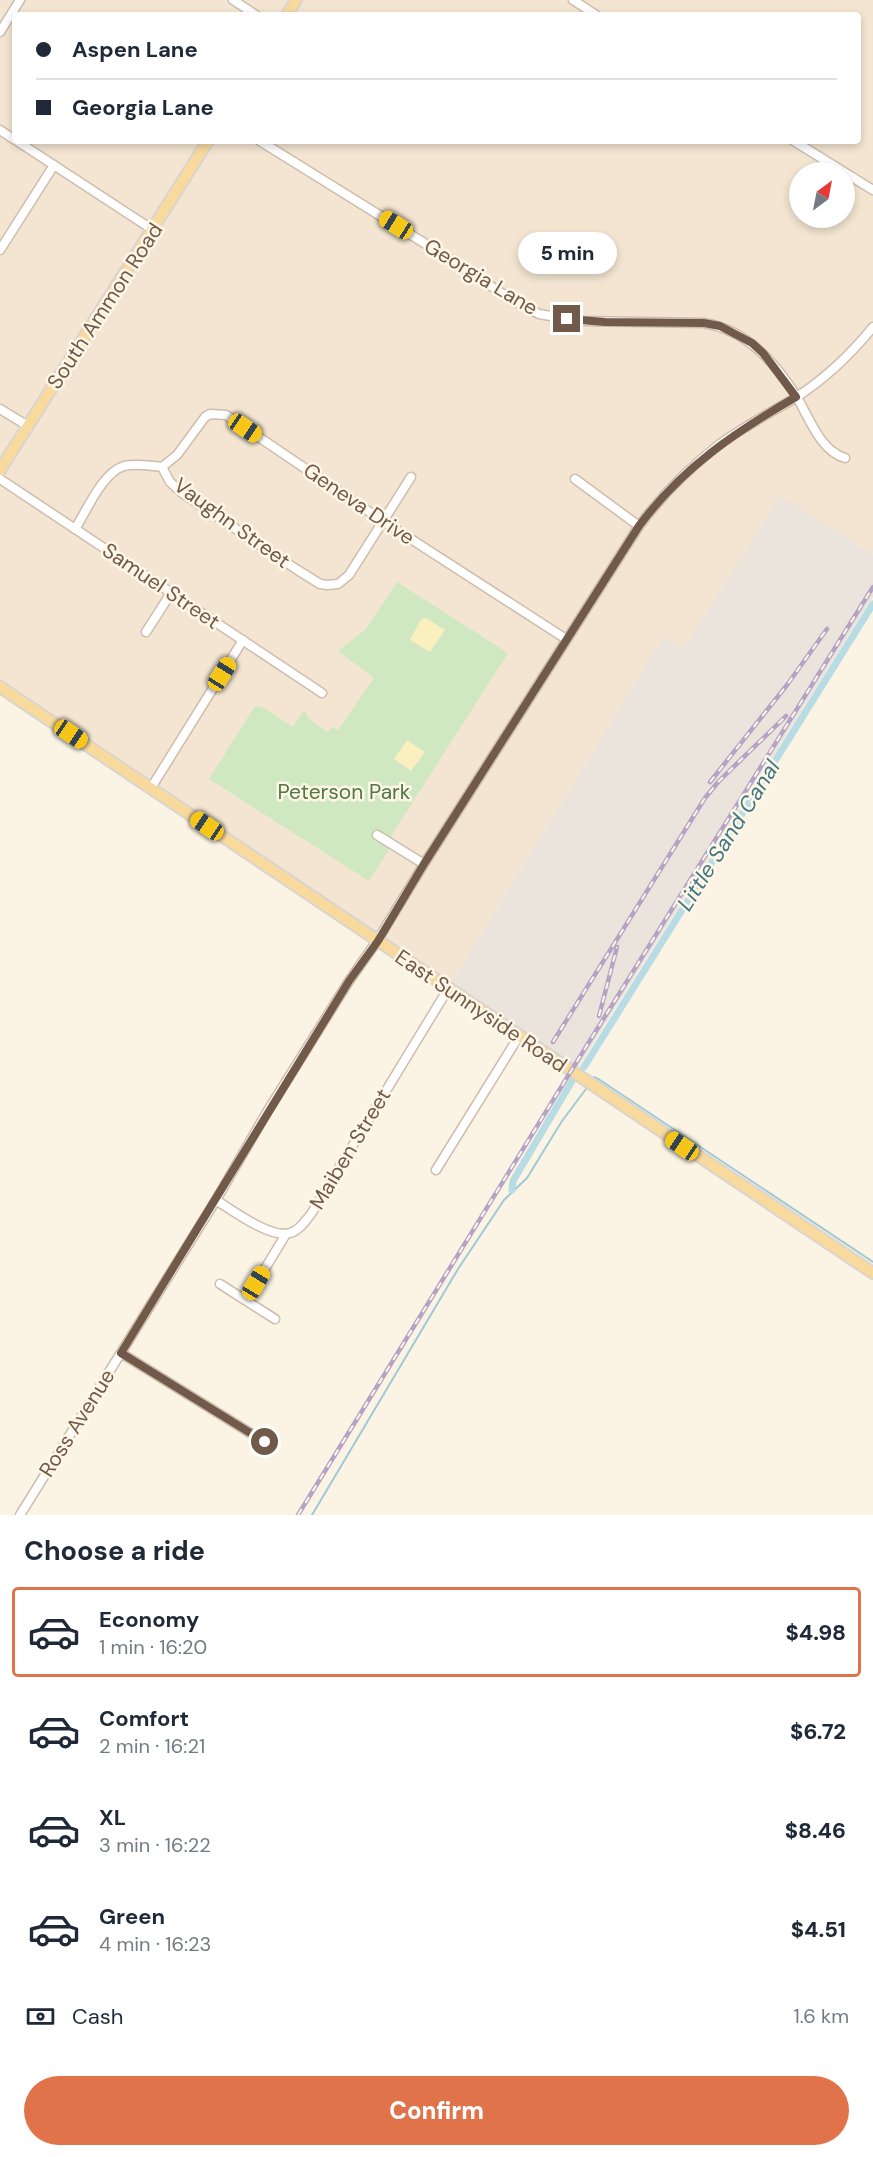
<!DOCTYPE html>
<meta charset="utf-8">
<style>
:root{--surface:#fff;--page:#f2f2f3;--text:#1f2937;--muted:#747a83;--line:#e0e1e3;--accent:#e1734b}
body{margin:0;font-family:"DM Sans",sans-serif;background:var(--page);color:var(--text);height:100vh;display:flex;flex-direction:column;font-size:22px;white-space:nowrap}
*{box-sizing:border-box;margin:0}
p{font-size:20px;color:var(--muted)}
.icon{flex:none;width:33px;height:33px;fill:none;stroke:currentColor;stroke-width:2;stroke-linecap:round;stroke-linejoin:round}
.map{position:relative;height:1515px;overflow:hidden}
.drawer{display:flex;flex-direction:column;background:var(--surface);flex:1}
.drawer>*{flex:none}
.hud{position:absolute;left:12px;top:12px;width:849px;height:132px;border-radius:6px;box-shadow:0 3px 9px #0003;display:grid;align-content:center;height:132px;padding:0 24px;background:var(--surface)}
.needle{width:39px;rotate:32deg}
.buttons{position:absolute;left:789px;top:162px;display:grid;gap:12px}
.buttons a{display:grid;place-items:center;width:66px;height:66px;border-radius:50%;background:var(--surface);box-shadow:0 3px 9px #0003;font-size:30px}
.end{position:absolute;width:27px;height:27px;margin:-14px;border:8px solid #725a4a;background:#fff;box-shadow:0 0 0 3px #fff}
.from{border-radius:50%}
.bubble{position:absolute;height:42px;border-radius:21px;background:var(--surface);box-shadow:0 3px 9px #0003;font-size:20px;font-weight:800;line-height:42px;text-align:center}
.car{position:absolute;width:18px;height:36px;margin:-18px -9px;border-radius:8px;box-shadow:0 0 4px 2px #0007;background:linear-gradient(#f5c518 24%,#345 0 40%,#f5c518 0 76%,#345 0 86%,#f5c518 0)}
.hud b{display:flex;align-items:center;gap:21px;height:57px;font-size:22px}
.hud b+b{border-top:2px solid var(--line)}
.hud i{width:15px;height:15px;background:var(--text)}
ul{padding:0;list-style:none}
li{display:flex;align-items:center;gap:18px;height:90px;margin:0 12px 9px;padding:0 12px;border:3px solid transparent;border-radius:6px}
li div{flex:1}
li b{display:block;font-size:22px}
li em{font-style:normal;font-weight:800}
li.on{border-color:var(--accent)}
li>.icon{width:54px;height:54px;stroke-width:1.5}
h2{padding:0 24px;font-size:27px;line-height:72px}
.pay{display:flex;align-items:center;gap:15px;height:66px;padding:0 24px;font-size:22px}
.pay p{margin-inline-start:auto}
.action{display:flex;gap:12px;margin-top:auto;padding:12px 24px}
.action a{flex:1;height:69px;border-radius:36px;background:var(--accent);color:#fff;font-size:24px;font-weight:800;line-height:69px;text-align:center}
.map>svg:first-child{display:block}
.residential{fill:#f3e5d1;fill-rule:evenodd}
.industrial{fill:#eae4dd}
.green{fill:#d0e8c2}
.sand{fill:#faefbe}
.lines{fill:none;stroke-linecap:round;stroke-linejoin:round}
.stream{stroke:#9fcad5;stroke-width:2}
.canal{stroke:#b8dce4;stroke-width:7}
.minor-casing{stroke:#cebdad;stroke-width:11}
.major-casing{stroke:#dad4d0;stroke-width:14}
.minor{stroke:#fff;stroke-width:8}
.major{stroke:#f8da9d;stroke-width:10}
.rail-casing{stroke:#b6a2c4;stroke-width:4.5}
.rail{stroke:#fef7e8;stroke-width:2;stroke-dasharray:7;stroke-linecap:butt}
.route{stroke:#725a4a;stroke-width:8}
.labels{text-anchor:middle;stroke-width:5;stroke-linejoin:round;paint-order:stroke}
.street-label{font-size:21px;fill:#725a4a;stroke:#fef7e8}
.park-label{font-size:21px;fill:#507842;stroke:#fef7e8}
.water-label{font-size:22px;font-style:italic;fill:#447885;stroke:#fef7e8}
</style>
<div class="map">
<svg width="873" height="1515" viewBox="0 0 873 1515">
<rect width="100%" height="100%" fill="#fbf3e3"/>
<!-- residential -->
<path class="residential" d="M0,0H873V555L781,497L683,649L663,637L448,989L0,687ZM15,15H858V141H15ZM800,172H844V218H800Z"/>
<!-- industrial -->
<path class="industrial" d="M781,496L873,555V597L574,1074L448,989L663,637L683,649Z"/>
<!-- green -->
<path class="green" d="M397,582L508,653L391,836L395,840L369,881L209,779L255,706L264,708L293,727L304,710L309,719L328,732L332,727L338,730L374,678L338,651L366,629Z"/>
<!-- sand -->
<path class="sand" d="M426,618L445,630L430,652L410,640L421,619Z
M407,740L425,752L411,771L394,759Z"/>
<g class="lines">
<!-- stream -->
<path class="stream" d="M593,1079L594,1077L600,1080L873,1262
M312,1515L458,1269L504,1200L527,1178L562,1121L586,1089"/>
<!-- canal -->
<path class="canal" d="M584,1067L873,604
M512,1190L513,1181L572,1081"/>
<defs>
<path id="minor" d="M233,0L256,15
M573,0L596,15
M0,32L20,0
M0,130L15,140
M17,141L153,230
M260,141L437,251L512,300L539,314L579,321L704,323C747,330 776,363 798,399C810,420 821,451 845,458
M794,141L873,190
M0,250L54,165
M0,409L28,426
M162,467L177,455L205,417L210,414L226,415L383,521L566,639
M0,479L322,693
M575,479L639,526
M75,529C87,510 103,472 124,466C136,463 150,466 162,467L170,482L182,493L296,569L320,584L327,585L338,584L349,575L411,477
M146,632L171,593
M151,788L243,640
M377,835L424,864
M436,1170L519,1036
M216,1200C232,1210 271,1239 290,1233C299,1231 306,1220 311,1214L448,989
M220,1284L275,1319
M246,1300L286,1234
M121,1353L265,1442
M20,1515L216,1200L267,1112L349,981L377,941L424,864L639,526C662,495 689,468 720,444C743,427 770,413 795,398C825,379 851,354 873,327"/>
<path id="major" d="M287,15L296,0
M0,470L208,141
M0,687L873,1273"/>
</defs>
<!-- minor casing -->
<use href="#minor" class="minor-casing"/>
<!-- major casing -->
<use href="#major" class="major-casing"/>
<!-- minor -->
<use href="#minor" class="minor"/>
<!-- major -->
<use href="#major" class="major"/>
<defs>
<path id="rail" d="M710,782L787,685L827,629
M599,1016L617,947
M553,1042L705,798L719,781L786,716
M298,1515L571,1071L873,587"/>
</defs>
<!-- rail casing -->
<use href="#rail" class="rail-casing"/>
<!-- rail -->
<use href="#rail" class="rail"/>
</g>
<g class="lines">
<!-- route -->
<path class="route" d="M265,1442L121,1353L349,981L378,941L424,864L639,526C682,468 735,432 796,397L763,353L752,343L720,326L704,323L605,322L567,319"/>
</g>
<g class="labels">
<!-- street labels -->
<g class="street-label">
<text transform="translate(481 277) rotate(31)" y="7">Georgia Lane</text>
<text transform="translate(105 306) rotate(-57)" y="7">South Ammon Road</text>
<text transform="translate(359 504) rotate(34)" y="7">Geneva Drive</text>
<text transform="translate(232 523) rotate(36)" y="7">Vaughn Street</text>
<text transform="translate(161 586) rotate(34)" y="7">Samuel Street</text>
<text transform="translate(481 1011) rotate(34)" y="7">East Sunnyside Road</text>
<text transform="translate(350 1149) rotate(-59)" y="7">Maiben Street</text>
<text transform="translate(77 1423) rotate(-58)" y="7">Ross Avenue</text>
</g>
<!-- park labels -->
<g class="park-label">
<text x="344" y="799">Peterson Park</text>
</g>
<!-- water labels -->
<g class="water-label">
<text transform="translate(728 835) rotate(-58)" y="8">Little Sand Canal</text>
</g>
</g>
</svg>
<div class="buttons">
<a><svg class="needle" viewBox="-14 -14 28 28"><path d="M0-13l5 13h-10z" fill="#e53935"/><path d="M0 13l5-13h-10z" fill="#747a83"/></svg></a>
</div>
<i class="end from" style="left:265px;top:1442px"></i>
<i class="end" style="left:567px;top:319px"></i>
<div class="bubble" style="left:518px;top:232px;width:99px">5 min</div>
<i class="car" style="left:396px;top:225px;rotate:302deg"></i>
<i class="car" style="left:245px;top:428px;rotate:124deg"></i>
<i class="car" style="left:222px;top:674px;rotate:32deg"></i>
<i class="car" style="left:71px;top:734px;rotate:124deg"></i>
<i class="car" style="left:207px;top:826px;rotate:304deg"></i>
<i class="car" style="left:682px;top:1146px;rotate:304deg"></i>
<i class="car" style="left:256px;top:1283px;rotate:31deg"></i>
<div class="hud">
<b><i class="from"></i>Aspen Lane</b>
<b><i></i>Georgia Lane</b>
</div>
</div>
<section class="drawer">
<h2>Choose a ride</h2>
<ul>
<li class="on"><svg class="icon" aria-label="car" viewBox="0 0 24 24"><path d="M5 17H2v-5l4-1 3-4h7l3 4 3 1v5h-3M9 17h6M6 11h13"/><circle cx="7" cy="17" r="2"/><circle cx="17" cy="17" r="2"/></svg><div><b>Economy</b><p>1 min · 16:20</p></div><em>$4.98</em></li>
<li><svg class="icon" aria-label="car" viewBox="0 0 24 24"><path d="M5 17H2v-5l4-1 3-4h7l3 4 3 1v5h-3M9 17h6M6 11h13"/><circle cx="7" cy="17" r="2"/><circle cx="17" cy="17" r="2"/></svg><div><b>Comfort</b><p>2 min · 16:21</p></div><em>$6.72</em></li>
<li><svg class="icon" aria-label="car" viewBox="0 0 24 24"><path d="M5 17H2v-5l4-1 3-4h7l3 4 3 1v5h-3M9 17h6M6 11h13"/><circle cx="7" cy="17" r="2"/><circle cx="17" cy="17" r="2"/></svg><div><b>XL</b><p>3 min · 16:22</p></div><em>$8.46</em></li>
<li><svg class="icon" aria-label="car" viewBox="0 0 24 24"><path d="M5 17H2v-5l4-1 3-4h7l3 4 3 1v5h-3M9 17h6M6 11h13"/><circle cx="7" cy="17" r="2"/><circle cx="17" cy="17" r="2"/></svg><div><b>Green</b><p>4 min · 16:23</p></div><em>$4.51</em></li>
</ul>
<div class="pay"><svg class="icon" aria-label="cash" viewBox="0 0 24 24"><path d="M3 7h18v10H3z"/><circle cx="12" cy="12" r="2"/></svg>Cash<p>1.6 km</p></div>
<div class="action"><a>Confirm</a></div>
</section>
